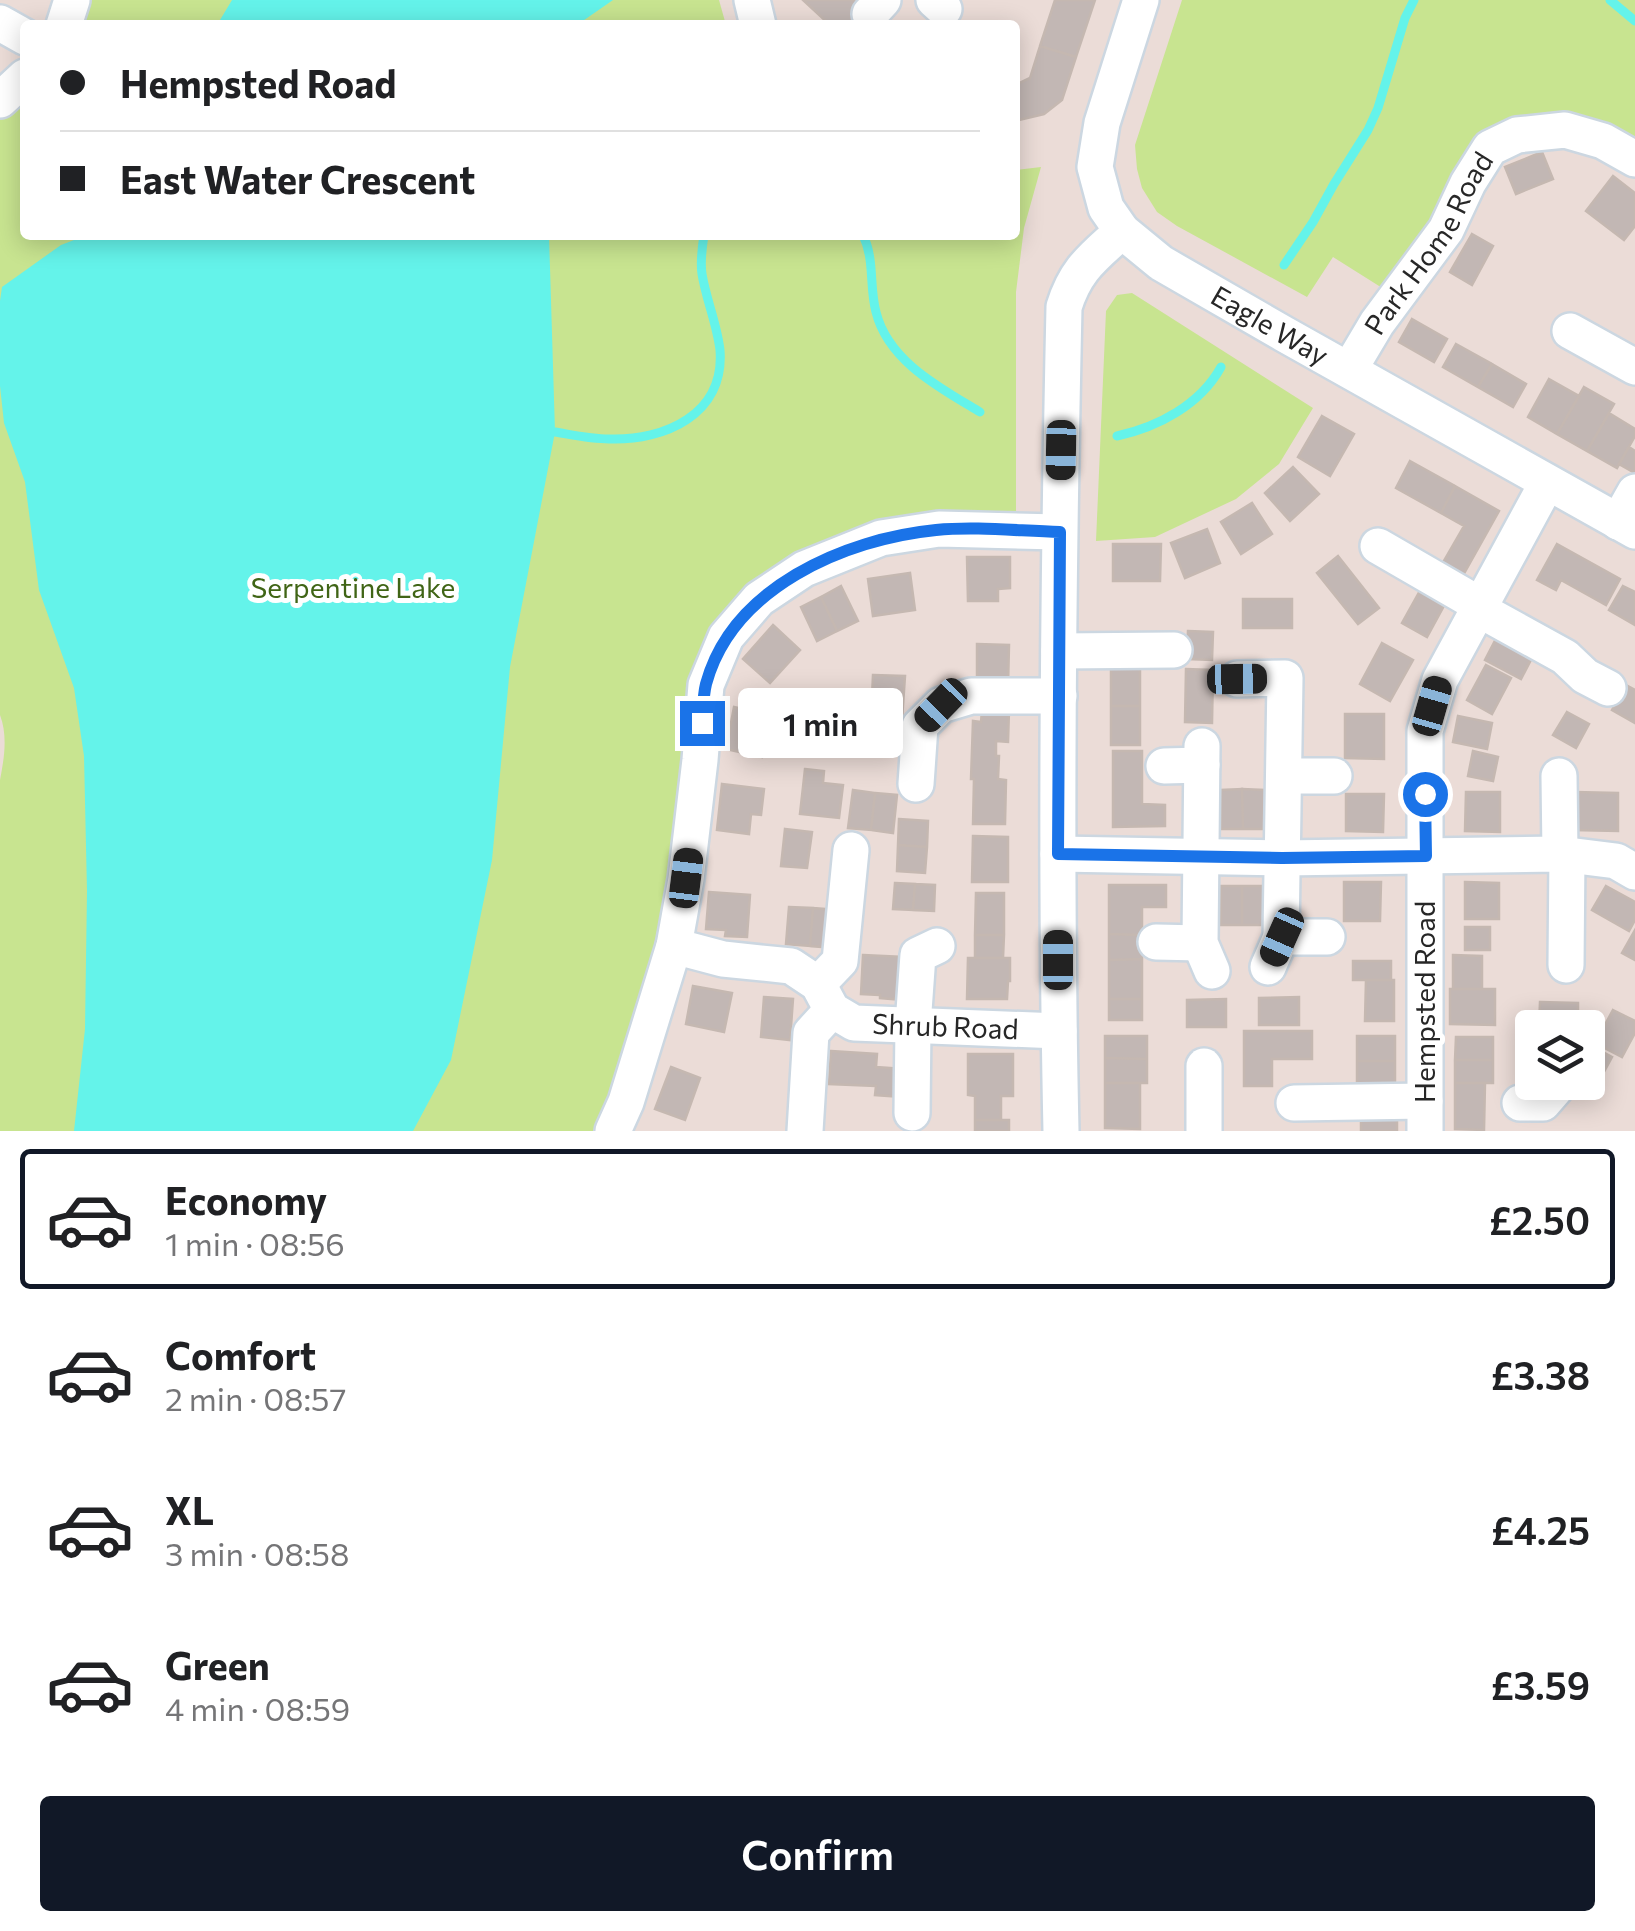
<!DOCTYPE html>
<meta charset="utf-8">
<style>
:root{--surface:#fff;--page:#f2f2f2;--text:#202124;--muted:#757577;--line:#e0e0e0;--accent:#111827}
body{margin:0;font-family:Commissioner,sans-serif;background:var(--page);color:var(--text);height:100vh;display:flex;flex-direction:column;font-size:38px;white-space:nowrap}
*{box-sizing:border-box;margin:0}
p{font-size:32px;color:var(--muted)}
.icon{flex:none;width:55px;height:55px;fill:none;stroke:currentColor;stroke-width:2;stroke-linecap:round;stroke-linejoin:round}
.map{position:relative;height:1131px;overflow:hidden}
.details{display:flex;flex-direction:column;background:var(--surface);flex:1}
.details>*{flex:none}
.banner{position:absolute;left:20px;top:20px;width:1000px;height:220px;border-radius:10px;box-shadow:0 5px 25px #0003;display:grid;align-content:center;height:220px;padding:0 40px;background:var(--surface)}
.tools{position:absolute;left:1515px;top:1010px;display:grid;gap:20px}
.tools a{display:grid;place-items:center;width:90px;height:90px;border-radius:10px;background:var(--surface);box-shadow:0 5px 25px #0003;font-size:50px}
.end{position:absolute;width:45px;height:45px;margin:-22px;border:12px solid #1a73e8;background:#fff;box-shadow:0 0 0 5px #fff}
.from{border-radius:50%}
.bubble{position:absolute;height:70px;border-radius:10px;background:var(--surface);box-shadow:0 5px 25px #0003;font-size:32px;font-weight:600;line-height:70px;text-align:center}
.car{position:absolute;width:30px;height:60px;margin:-30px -15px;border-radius:12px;box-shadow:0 0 8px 2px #0007;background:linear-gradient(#222 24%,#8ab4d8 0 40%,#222 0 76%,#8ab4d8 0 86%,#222 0)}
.banner b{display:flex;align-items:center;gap:35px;height:95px;font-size:38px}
.banner b+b{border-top:2px solid var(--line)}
.banner i{width:25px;height:25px;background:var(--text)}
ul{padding:18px 0 0;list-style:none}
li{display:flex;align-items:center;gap:30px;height:140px;margin:0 20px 15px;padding:0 20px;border:5px solid transparent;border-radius:10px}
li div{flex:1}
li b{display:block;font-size:38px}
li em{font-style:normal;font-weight:600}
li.selected{border-color:var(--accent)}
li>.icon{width:90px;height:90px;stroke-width:1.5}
.primary-button{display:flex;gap:20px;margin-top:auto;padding:20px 40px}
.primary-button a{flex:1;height:115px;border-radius:10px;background:var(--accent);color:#fff;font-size:40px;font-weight:600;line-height:115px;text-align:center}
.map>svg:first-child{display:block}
.green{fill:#c8e490}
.water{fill:#64f3ea}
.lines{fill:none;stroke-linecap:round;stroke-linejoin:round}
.stream{stroke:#64f3ea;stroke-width:9}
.building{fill:#c2b7b4;stroke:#c5b8b1;stroke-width:2.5}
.minor-casing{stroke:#ccd7e1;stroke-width:40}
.minor{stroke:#fff;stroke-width:35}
.route{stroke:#1a73e8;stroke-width:12}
.labels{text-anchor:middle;stroke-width:10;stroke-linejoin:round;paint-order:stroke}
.street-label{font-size:28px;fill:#272727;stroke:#fff}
.park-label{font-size:28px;fill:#406516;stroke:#fff}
</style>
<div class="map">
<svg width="1635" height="1131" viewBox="0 0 1635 1131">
<rect width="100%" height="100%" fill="#ebdcd7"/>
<!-- green -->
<path class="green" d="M90,0H719L726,25H79Z
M1182,0H1635V143L1550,121L1458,190L1387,291L1333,257L1307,297L1177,226L1157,212L1142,188L1137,169L1135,145Z
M25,96V235H1015V170L1041,167L1024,228L1016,292V518L922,517L724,617L678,823L657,941L633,1030L597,1131H0V780C4,759 8,736 0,715V115Z
M1132,293L1313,408L1279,464L1236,499L1155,537L1096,541L1106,311L1117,295Z"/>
<!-- water -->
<path class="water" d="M232,0H613L577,25H217Z
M87,235H549L555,432L510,667L492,860L451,1060L413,1131H74L85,1029L87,891L84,756L74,688L39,590L25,482L4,423L0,386V301L2,287L61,245Z"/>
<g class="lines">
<!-- stream -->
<path class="stream" d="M1610,0L1635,21
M863,235C875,260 869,286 876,312C888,361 940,388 980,412
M1284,265L1313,222L1334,184L1368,130L1378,108L1405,18L1414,0
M555,432C573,435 591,439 609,439C665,441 725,414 720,350C717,324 706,299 702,274C700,261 702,248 704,235
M1117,436C1158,427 1200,405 1221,367"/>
</g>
<!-- building -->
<path class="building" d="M803,0H855L881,25H830Z
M1055,0H1095L1076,57L1040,46Z
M1040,46L1076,57L1062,100L1044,114L1015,121V85L1030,78Z
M1542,152L1553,179L1516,194L1505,167Z
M1613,176L1635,193V226L1624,240L1586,211Z
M1472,234L1493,246L1472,285L1450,272Z
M1412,319L1447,339L1434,362L1399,342Z
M1456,344L1492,364L1478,387L1443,367Z
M1492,364L1526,384L1513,407L1478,387Z
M1549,379L1579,396L1557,434L1528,417Z
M1584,387L1614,404L1587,451L1557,434Z
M1609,413L1635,429V436L1617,468L1587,451Z
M1322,416L1354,434L1330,476L1298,457Z
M1629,447L1635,451V473L1619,464Z
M1410,461L1455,486L1441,513L1396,488Z
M1293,467L1319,494L1290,521L1265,493Z
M1455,486L1499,511L1462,577L1441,566L1464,526L1441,513Z
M1252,503L1272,534L1241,554L1221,522Z
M1207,529L1220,563L1185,578L1171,543Z
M1113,544H1161L1160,581H1113Z
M1557,544L1620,579L1606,605L1561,580L1556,590L1537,580Z
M1338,556L1379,608L1358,624L1317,573Z
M967,557H1010V588L998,589V601H968Z
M910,573L915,610L873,616L868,579Z
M841,586L858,621L837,631L821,597Z
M1623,586L1635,592V625L1609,610Z
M1421,589L1446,602L1427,637L1402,623Z
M821,597L837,631L817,641L801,607Z
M1243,599H1292V628H1243Z
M773,625L800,650L770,683L743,659Z
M1188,631L1213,632L1212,660L1187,659Z
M1499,633L1535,652L1521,679L1485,660Z
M1382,643L1413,660L1390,701L1360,684Z
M977,644L1009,645L1008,686L977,685Z
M1486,665L1511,678L1492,714L1467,700Z
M1111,667L1140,668V706H1111Z
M1186,669L1213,670L1212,723L1185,722Z
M873,675L905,676L902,720L862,718L864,696L872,697Z
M1626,685L1635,690V723L1612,710Z
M1111,706H1140V745H1111Z
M734,707L770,715L762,757L726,749Z
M982,710H1009L1008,742L996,741V756H999L998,779L1006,780L1005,824H973L974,779H971L973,721L981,722Z
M1567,712L1589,724L1576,748L1553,735Z
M1345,714H1384V759L1345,758Z
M1458,716L1492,723L1487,749L1453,742Z
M1113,751H1142V804L1165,805V826L1113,827Z
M1473,751L1498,757L1493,781L1468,776Z
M805,769L824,771L823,783L843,785L839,818L800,814Z
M722,784L764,789L761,815L751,814L749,834L717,830Z
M1242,789L1264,790V829H1243Z
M1242,789L1243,829H1221V790Z
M853,790L875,793L871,830L848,828Z
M1466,792H1500V832L1465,831Z
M1574,792L1618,793V831L1573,830Z
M875,793L897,795L893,833L871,830Z
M1346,794H1384L1383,832L1346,831Z
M899,819L928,821L927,847L898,845Z
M785,829L812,832L807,868L781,866Z
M973,836L1008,837V882H972Z
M898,845L927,847L925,873L897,871Z
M1344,882H1381L1380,921H1344Z
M1465,882L1499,883V919H1465Z
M895,883L915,884L913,910L893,909Z
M915,884L935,885L934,911L913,910Z
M1109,885H1166V907H1142V935L1109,934Z
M1221,886H1242V925H1221Z
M1242,886H1264V925H1242Z
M1606,886L1635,902V920L1629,931L1592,910Z
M709,892L750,895L747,937L725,936L726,930L706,929Z
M976,893H1004V935H975Z
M789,907L813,908L810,946L786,944Z
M813,908L837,910L834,948L810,946Z
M1465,927H1490V950H1465Z
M1635,930V960L1622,953Z
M1109,934L1142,935V959L1109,960Z
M975,935H1004L1003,958H975Z
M863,955L904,957L902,1000L880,998V995L861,994Z
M1453,955L1482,956V989H1453Z
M968,958H1010V981H1008L1007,999H967Z
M1142,959V999H1109V960Z
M1353,961H1391V980H1353Z
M1366,980H1394V1021H1365Z
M693,986L732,993L724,1032L686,1024Z
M1450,989H1495V1025L1450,1024Z
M764,997L793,999L790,1040L761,1037Z
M1299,997V1025H1259V998Z
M1109,999H1142V1020H1109Z
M1226,999V1027H1187V1000Z
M1540,1002L1578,1003V1028H1539Z
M1613,1010L1635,1021V1033L1622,1057L1595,1043Z
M1244,1031H1312V1059H1272V1086H1244Z
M1105,1036H1147V1059L1105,1058Z
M1357,1036H1395V1061H1357Z
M1456,1037H1493V1060H1455Z
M1588,1044L1612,1057L1599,1081L1588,1075Z
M831,1051L877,1054L876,1067L903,1069L901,1097L875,1095L876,1086L829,1084Z
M968,1054H1013V1096H1001V1120H975V1096L968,1095Z
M1105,1058L1147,1059V1083H1105Z
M1455,1060H1493V1083H1455Z
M1357,1061H1395V1086H1357Z
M671,1067L700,1078L685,1120L655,1109Z
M1105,1083H1140V1129L1105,1128Z
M1455,1083H1485L1484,1130L1455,1129Z
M1361,1115L1397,1116V1131H1361Z
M975,1120H1009V1131H975Z"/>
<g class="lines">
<defs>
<g id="minor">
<path d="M752,0L758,25"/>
<path d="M934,0L944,9"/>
<path id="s1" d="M1141,0L1102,123L1095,167L1106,208L1122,231L1161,263L1284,334L1635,531"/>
<path d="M870,14L883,0"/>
<path d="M0,23L25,37"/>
<path d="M64,25L72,0"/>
<path d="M0,100L25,77"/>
<path d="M1570,331L1635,367"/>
<path id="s2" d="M1349,370L1377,323L1446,230L1468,183L1490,148L1517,135L1565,130L1603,141L1635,159"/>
<path d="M1618,522L1635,492"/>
<path d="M1378,546L1480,605"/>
<path d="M1478,609L1565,657L1585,676L1608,688"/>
<path d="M1059,651L1174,650"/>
<path d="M1237,679L1285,678L1281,937"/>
<path d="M1202,746L1200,943L1212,971"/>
<path d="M1164,766L1202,765"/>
<path d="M1285,776H1334"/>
<path d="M1559,776L1560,854"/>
<path d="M916,784L920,726L941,705L971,696H1059"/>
<path d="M1058,854L1282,858L1560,854L1616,861L1635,872"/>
<path d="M1156,942L1200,943"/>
<path id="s3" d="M674,946L723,959L791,966L818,984L832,1010L854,1023L1059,1031"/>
<path d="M1566,965L1567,854"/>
<path d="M1268,967L1281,937H1327"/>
<path d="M818,984L840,961L851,850"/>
<path d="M1204,1066V1131"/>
<path d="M1294,1103L1425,1101"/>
<path d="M1520,1103H1543L1556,1088"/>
<path d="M912,1113L913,1025L918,955L937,946"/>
<path d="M613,1131L626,1102L674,946L686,879L700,760L706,685L726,637L759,599L804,569L881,538L939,529L1059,532"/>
<path d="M805,1131L811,1033L832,1010"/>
<path d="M1061,1131C1055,856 1058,581 1064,307C1076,268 1094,257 1122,231"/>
<path d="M1425,1131V731L1440,680L1547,483"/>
</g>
</defs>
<!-- minor casing -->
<use href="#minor" class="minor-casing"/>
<!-- minor -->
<use href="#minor" class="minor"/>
</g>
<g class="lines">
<!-- route -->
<path class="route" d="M702,723C703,710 703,696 706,684C732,588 844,539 936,530C976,526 1019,531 1060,532L1058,854L1282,858L1426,856L1425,794"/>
</g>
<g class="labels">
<!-- street labels -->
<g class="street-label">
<text dy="10" stroke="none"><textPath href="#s2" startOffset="150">Park Home Road</textPath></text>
<text dy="10" stroke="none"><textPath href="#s1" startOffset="420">Eagle Way</textPath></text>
<text transform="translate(1425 1002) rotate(-90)" y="10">Hempsted Road</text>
<text dy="10" stroke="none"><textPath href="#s3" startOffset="298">Shrub Road</textPath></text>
</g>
<!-- park labels -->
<g class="park-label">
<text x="353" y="598">Serpentine Lake</text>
</g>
</g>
</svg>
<div class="tools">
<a><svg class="icon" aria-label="layers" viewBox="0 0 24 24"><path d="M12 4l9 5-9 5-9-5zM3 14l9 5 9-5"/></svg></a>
</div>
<i class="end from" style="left:1425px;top:794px"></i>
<i class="end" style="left:702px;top:723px"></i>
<div class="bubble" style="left:738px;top:688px;width:165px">1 min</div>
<i class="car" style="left:1061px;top:450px;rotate:181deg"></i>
<i class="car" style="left:1237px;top:679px;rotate:89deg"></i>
<i class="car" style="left:941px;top:705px;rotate:224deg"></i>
<i class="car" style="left:1432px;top:706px;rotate:16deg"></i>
<i class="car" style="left:686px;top:878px;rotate:7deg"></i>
<i class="car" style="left:1282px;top:937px;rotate:204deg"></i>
<i class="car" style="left:1058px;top:960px;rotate:0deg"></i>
<div class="banner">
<b><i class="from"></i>Hempsted Road</b>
<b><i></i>East Water Crescent</b>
</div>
</div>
<section class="details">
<ul>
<li class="selected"><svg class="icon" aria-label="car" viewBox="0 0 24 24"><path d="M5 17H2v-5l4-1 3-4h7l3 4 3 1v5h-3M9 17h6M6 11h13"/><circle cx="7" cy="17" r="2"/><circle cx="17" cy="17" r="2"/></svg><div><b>Economy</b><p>1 min · 08:56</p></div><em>£2.50</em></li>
<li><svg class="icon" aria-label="car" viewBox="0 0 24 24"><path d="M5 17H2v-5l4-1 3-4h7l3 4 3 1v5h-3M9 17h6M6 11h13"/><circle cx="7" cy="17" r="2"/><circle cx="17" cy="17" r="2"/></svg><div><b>Comfort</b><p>2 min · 08:57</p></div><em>£3.38</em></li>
<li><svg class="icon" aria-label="car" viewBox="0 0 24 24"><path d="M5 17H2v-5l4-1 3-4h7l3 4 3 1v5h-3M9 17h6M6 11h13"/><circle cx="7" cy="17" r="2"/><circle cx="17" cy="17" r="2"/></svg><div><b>XL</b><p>3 min · 08:58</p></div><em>£4.25</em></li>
<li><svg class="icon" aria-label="car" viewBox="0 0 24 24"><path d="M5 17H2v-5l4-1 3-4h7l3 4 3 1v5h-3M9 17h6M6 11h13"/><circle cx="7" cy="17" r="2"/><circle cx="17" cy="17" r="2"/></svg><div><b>Green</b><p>4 min · 08:59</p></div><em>£3.59</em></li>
</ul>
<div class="primary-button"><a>Confirm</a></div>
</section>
